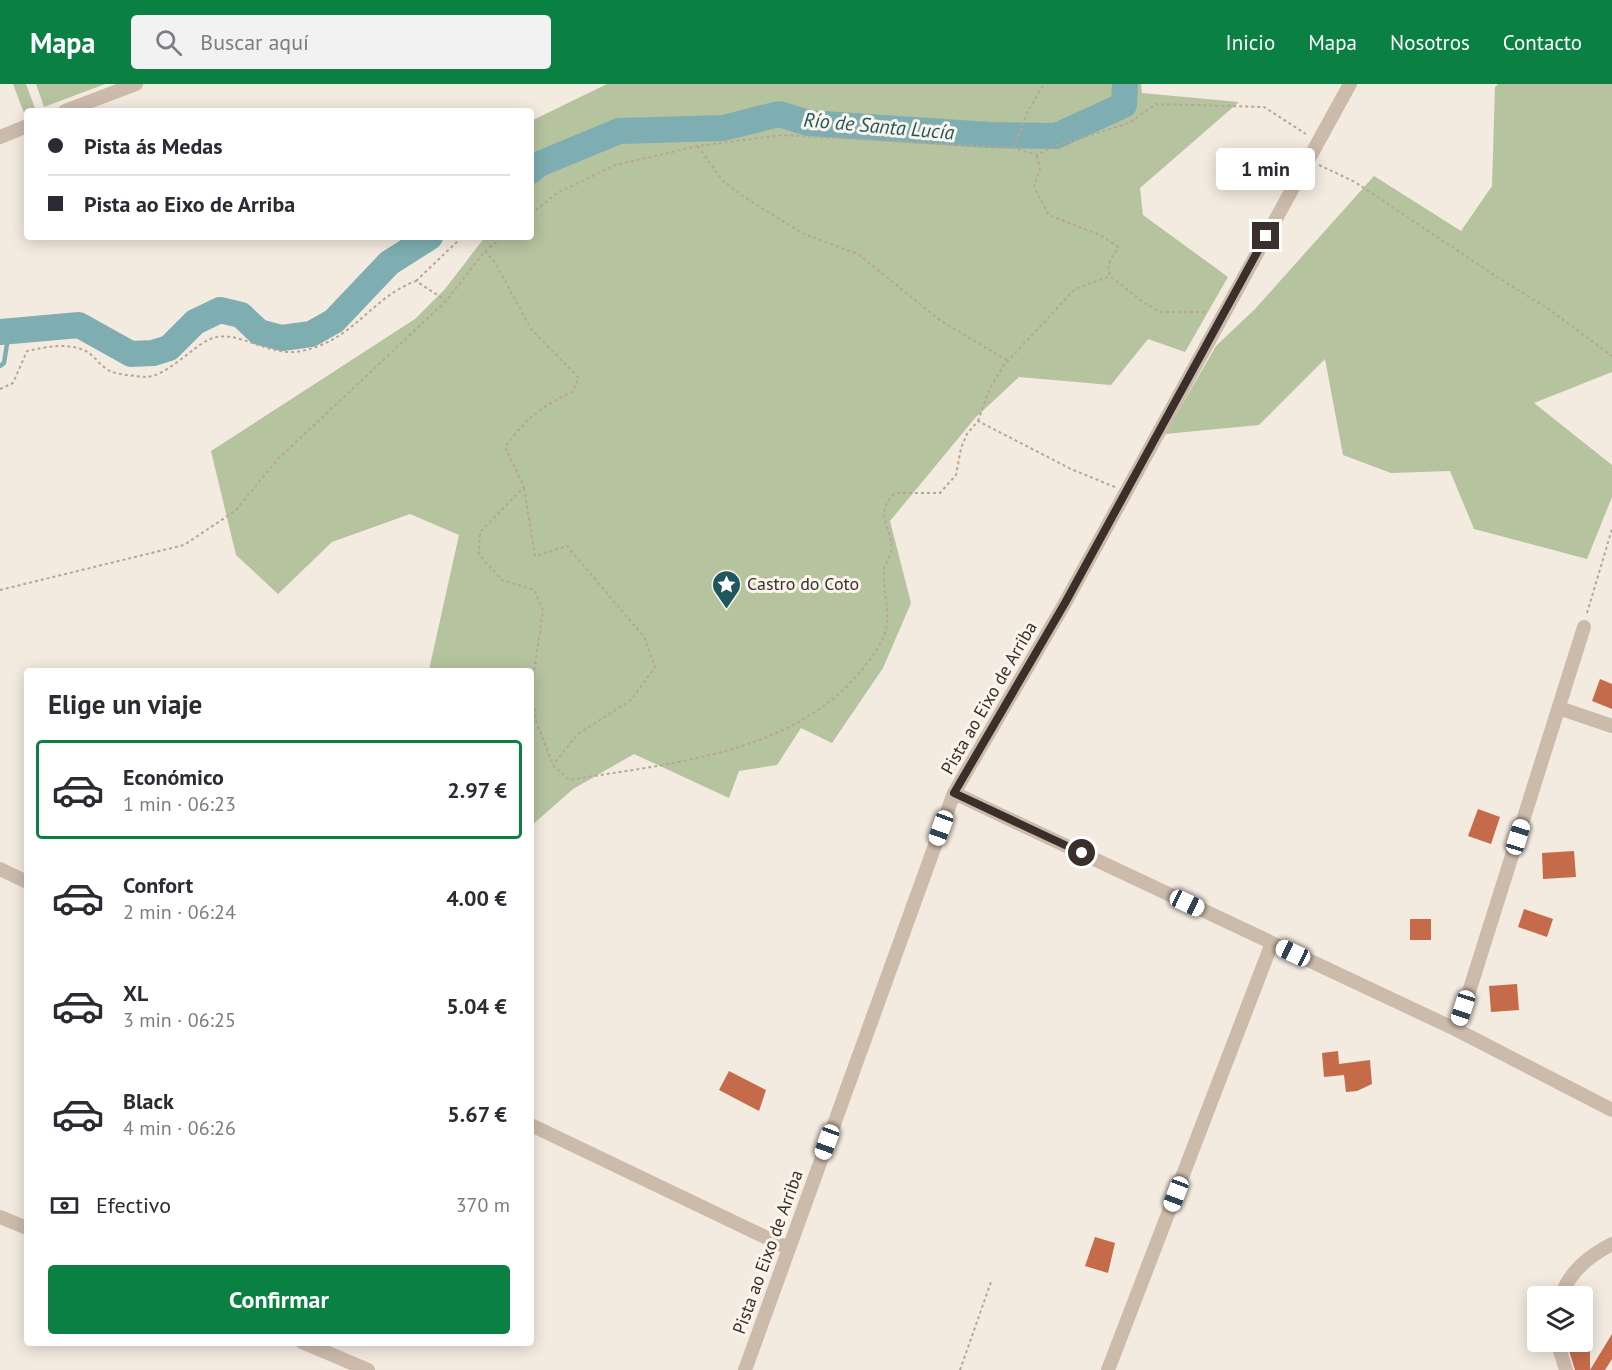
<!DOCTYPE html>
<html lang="es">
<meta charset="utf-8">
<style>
:root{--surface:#fff;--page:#f2f2f3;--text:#2b2b33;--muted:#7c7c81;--line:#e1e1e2;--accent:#0b8043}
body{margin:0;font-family:"PT Sans",sans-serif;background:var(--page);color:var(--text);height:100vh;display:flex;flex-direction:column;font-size:22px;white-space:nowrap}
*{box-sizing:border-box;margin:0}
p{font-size:20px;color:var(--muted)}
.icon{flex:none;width:33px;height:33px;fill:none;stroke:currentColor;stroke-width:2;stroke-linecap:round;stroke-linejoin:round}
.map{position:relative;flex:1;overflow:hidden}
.drawer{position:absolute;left:24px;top:584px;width:510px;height:678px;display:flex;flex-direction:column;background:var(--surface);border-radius:6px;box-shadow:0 3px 15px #0003}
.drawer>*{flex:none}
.top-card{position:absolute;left:24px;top:24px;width:510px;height:132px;border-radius:6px;box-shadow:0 3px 15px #0003;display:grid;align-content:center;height:132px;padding:0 24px;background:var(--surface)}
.buttons{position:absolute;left:1527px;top:1202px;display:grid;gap:12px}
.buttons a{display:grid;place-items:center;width:66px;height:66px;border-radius:6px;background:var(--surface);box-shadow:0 3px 15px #0003;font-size:30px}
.end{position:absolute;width:27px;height:27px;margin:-14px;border:8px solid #3a2f2a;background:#fff;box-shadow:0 0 0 3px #fff}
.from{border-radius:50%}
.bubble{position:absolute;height:42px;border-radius:6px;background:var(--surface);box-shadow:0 3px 15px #0003;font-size:20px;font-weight:700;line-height:42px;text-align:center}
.car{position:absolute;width:18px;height:36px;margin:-18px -9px;border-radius:8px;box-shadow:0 0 4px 2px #0007;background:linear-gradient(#fff 24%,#345 0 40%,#fff 0 76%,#345 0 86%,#fff 0)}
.top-card b{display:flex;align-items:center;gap:21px;height:57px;font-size:22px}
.top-card b+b{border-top:2px solid var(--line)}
.top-card i{width:15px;height:15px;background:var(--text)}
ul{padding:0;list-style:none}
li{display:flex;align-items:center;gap:18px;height:99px;margin:0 12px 9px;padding:0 12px;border:3px solid transparent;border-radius:6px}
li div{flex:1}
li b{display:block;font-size:22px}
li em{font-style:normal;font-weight:700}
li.selected{border-color:var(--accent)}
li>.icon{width:54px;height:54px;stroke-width:1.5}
h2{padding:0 24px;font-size:27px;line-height:72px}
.pay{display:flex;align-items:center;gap:15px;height:66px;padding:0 24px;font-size:22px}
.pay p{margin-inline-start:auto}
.cta{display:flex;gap:12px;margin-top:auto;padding:12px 24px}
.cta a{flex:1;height:69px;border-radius:6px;background:var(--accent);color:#fff;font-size:24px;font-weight:700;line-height:69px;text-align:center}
header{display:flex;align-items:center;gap:36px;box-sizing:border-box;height:84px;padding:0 30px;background:var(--accent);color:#fff}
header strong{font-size:28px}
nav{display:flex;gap:33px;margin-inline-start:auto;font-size:21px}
.search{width:420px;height:54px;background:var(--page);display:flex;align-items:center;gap:15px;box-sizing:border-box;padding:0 21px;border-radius:6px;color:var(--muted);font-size:22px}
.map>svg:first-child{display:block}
.green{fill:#b6c39f}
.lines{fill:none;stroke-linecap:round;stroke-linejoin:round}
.stream{stroke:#7eaeb1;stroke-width:4.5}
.river{stroke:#7eaeb1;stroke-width:26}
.building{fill:#c66b4a}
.path{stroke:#b8a595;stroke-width:2;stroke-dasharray:3 3;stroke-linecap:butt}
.minor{stroke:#ccbbab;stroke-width:14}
.route{stroke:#3a2f2a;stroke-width:8}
.labels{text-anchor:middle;stroke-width:6;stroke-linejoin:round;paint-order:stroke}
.poi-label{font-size:18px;fill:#3a2f2a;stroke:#faf4ec;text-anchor:start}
.street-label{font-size:18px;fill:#3a2f2a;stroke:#faf4ec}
.water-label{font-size:20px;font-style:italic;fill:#1f575c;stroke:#faf4ec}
</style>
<header>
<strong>Mapa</strong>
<div class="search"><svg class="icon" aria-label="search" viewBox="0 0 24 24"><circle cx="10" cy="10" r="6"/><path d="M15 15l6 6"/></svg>Buscar aquí</div>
<nav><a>Inicio</a><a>Mapa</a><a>Nosotros</a><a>Contacto</a></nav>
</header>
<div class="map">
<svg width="1612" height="1286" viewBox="0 0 1612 1286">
<rect width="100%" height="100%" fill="#f3eae0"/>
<!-- green -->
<path class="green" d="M13,0H26L36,27H27V37Z
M36,0H105L44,23Z
M607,0H1141L1142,9L1239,18L1140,104L1143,131L1228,193L1185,268L1148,255L1111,301L1019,293L975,334L890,437L911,519L883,584L832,659L801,644L777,681L739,687L729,714L634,670L573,705L531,742V586H429L459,451L410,430L332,458L278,510L236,471L211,367L415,235L445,205L485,153H531V37Z
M1498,0H1612V288L1534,319L1612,381V413L1587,475L1474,445L1450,387L1391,389L1343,371L1325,275L1259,341L1165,350L1216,262L1255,225L1374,92L1461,147L1492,102L1495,3Z"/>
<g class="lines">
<!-- stream -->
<path class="stream" d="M0,282L4,279L9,247"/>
<!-- river -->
<path class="river" d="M531,87L537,81L619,47L723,44L779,30L808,39L990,51L1056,52L1124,21L1125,0
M0,248L79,241L131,270L153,269L169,264L195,238L220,226L241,231L259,248L282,254L311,250L334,237L389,179L430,153"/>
</g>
<!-- building -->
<path class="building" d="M1600,595L1612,600V625L1592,617Z
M1478,725L1500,733L1491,760L1468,752Z
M1574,767L1576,793L1543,795L1542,769Z
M1524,825L1553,835L1547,853L1518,843Z
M1410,835H1431V856H1410Z
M1517,900L1519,926L1491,928L1489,902Z
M1338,967L1339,980L1370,976L1372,1000L1357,1007L1346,1008L1344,991L1324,993L1322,969Z
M729,987L766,1006L759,1027L719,1006Z
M1095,1153L1115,1159L1108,1189L1085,1182Z
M1612,1250V1275L1605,1286H1575L1566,1257H1590V1286Z"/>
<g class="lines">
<!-- path -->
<path class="path" d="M698,62L722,96L744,113L802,149L858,170L941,237L1008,277
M1014,64L1027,29L1044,0
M1037,72L1040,85L1034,103L1049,131L1102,152L1118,163L1108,181L1110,192L1143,218L1160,228H1208
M1319,81L1355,98L1491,189L1550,226L1612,272
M531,130L557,109L615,81L698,62L781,51L1014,64L1037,71L1055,62L1129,39L1156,20L1264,23L1306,50
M485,167L496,180L531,245L579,294L572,308C541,322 525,336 505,363L524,403L480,448L479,471L502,496L534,506L543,526L532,602L536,637L553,681L569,696C670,679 795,671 864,583C874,571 885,556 887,540C889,522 882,503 884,485C885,479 890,474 891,468C895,443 871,433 895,409H940L956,391L961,364L967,350L978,337L1071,385L1115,403
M416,197L462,153
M0,305L13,299L27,267C46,263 63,259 81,265C93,268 99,282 110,287C119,291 136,292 146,293C165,293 192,264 208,256C236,242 267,274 301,267C354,257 370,214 416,197L445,216
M978,337L989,306L1004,281L1075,205L1110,192
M524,404L535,472L567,462L644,553L655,583L631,616L578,650L553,681
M0,506L184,461L235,427L279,374L446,217L485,167L503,153
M1587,529L1612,445
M960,1286L991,1198"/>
<!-- minor -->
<path class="minor" d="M65,27L136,0
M0,53L27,42
M1559,624L1612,642
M954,709L1457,946L1612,1026
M0,785L27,798
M1457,946L1584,543
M531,1041L788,1164
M0,1133L27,1144
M1561,1212C1570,1187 1589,1172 1612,1160
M1557,1257L1566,1286
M302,1258L368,1286
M745,1286L954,709L1065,519L1350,0
M1108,1286L1272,859"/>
</g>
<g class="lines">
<!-- route -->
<path class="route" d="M1082,769L954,709L1065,519L1266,152"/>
</g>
<!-- icons -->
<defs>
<symbol id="sight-pin" viewBox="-11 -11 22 30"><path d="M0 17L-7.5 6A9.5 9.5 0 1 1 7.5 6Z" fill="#1f575c" stroke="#faf4ec"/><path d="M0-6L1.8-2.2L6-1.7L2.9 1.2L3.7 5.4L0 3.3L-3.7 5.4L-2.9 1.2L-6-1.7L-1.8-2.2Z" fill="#fff"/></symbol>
</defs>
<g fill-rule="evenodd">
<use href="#sight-pin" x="710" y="484" width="33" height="45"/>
</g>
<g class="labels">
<!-- poi labels -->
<g class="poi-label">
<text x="747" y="506">Castro do Coto</text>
</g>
<!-- street labels -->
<g class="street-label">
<text transform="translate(989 614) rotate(-60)" y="6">Pista ao Eixo de Arriba</text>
<text transform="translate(768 1168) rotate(-70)" y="6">Pista ao Eixo de Arriba</text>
</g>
<!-- water labels -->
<g class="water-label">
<text transform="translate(879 42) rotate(5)" y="7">Río de Santa Lucía</text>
</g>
</g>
</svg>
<div class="buttons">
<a><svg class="icon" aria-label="layers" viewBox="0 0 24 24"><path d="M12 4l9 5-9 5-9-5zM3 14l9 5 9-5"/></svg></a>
</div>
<i class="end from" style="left:1082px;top:769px"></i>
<i class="end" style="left:1266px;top:152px"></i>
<div class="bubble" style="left:1216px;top:64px;width:99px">1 min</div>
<i class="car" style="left:941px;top:744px;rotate:200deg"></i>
<i class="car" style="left:1518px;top:753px;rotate:17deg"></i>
<i class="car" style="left:1187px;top:819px;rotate:115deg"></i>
<i class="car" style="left:1293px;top:869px;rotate:295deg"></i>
<i class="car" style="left:1463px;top:924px;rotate:198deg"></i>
<i class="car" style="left:827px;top:1058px;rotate:200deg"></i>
<i class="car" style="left:1176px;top:1110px;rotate:201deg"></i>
<div class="top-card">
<b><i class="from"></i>Pista ás Medas</b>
<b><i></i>Pista ao Eixo de Arriba</b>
</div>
<section class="drawer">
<h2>Elige un viaje</h2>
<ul>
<li class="selected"><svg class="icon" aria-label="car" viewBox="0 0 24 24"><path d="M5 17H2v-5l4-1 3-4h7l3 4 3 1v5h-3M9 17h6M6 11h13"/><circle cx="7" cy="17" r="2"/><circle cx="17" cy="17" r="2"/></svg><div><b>Económico</b><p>1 min · 06:23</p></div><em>2.97 €</em></li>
<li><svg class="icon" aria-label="car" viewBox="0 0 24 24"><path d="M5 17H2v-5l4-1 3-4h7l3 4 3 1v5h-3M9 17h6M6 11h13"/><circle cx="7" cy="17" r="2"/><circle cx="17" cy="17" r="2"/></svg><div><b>Confort</b><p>2 min · 06:24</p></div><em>4.00 €</em></li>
<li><svg class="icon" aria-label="car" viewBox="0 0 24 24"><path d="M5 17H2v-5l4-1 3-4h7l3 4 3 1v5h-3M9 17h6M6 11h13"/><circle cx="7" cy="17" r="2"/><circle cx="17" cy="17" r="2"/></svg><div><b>XL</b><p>3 min · 06:25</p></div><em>5.04 €</em></li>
<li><svg class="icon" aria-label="car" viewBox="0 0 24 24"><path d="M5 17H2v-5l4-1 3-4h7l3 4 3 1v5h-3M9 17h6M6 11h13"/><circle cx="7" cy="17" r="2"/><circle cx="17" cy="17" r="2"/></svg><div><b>Black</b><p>4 min · 06:26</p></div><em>5.67 €</em></li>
</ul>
<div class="pay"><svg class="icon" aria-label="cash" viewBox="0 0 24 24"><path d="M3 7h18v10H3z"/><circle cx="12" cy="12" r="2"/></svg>Efectivo<p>370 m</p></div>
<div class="cta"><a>Confirmar</a></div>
</section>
</div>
